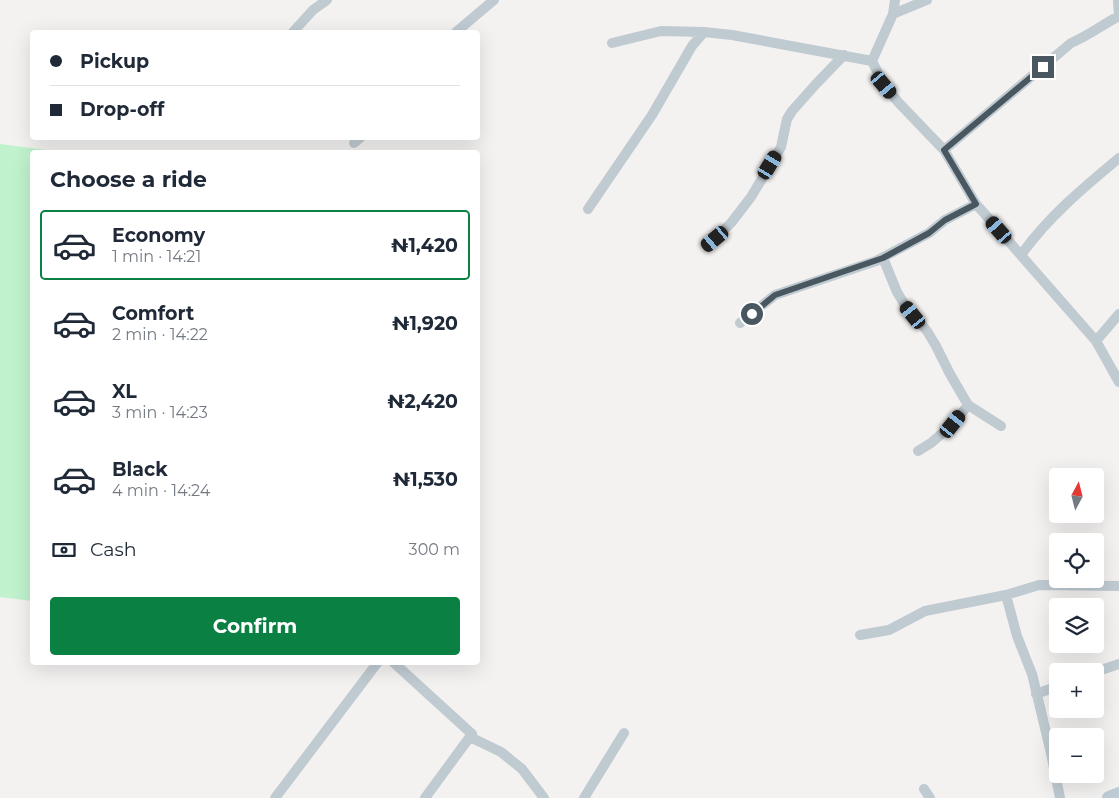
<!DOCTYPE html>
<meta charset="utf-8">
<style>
:root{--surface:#fff;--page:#f2f2f3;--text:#1f2937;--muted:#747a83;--line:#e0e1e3;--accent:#0b8043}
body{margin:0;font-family:Montserrat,sans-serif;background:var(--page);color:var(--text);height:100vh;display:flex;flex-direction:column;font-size:19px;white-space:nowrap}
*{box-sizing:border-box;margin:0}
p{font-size:16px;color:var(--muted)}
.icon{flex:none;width:28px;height:28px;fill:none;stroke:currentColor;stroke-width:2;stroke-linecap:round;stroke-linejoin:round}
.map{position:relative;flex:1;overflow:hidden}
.details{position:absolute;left:30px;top:150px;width:450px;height:515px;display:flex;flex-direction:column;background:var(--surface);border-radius:5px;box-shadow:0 5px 20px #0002}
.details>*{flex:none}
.top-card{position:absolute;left:30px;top:30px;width:450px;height:110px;border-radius:5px;box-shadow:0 5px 20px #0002;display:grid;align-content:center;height:110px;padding:0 20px;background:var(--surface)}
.needle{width:32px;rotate:7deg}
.tools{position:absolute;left:1049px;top:468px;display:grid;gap:10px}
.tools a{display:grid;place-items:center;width:55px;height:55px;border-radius:5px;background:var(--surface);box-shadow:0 5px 20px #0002;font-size:25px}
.end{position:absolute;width:22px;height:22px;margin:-11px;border:6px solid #485760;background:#fff;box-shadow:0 0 0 2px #fff}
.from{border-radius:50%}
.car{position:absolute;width:15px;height:30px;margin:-15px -8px;border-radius:6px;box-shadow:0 0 4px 1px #0007;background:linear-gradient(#222 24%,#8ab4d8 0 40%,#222 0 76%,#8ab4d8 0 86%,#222 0)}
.top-card b{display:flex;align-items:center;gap:18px;height:48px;font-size:19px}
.top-card b+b{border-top:1px solid var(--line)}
.top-card i{width:12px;height:12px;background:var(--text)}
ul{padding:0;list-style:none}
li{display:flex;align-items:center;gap:15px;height:70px;margin:0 10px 8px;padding:0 10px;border:2px solid transparent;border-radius:5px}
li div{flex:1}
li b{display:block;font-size:19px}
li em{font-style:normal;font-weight:700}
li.current{border-color:var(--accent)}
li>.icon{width:45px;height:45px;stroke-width:1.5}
h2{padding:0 20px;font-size:22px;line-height:60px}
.pay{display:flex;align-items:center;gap:12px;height:55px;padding:0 20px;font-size:19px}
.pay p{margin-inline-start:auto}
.cta{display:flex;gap:10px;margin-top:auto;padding:10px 20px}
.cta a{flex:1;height:58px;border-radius:5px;background:var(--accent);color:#fff;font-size:20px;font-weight:700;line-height:58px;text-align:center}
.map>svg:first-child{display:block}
.green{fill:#bff2cd}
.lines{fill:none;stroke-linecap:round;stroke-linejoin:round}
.street{stroke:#bfcad1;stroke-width:10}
.secondary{stroke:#beccd5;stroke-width:14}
.route{stroke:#485760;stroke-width:6}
</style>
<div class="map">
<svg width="1119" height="798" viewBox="0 0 1119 798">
<rect width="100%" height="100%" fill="#f4f1f1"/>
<!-- green -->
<path class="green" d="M0,144L61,152H32V601L0,597Z"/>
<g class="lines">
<!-- street -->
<path class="street" d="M893,14L927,0
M293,32L313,10L327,0
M456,32L494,0
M612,43L661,31L704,32L732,35L872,61
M872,61L884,85L898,102L944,150L976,204L1096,341L1119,382
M872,61L893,14L895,0
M354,143L360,138
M944,150L1071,43C1088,36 1102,25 1119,16L1118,0
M588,209L652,115L692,46L704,32
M707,246L731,223L751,197L781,147L787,119L792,111L816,84L844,55
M1021,255C1047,218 1084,187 1119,158
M883,258L897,292L906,307L927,331L936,346L950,374L968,405L1001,426
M740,323L775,295L876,261L929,233L945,220L976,204
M1096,341L1119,314
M918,451L931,443L953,424L968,405
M1006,595L1017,636L1032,674L1051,753L1060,798
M860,635L889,630L925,611L1006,595L1039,585L1119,586
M393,662L472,734L425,798
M1095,672L1119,664
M1036,694L1058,686
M470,737L501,752L522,769L544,798
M924,789L930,798
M275,798L378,662
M584,798L624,733"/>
<!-- secondary -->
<path class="secondary" d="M1109,798L1119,794"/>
</g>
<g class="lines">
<!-- route -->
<path class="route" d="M752,314L775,295L883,258L929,233L945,220L976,204L944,150L1043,67"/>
</g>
</svg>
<div class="tools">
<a><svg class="needle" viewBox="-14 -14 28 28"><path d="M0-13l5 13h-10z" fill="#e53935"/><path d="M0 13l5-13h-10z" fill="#747a83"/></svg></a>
<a><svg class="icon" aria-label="locate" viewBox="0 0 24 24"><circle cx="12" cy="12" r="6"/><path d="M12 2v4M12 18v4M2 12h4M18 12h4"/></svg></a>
<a><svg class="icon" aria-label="layers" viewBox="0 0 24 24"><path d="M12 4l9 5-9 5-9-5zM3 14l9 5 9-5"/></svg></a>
<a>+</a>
<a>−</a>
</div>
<i class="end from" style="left:752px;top:314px"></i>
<i class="end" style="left:1043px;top:67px"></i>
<i class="car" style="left:884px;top:85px;rotate:140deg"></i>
<i class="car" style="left:770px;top:165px;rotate:31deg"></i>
<i class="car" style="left:999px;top:230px;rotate:319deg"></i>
<i class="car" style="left:715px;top:239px;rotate:230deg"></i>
<i class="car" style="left:913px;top:315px;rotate:321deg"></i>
<i class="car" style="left:953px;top:424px;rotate:39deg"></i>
<div class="top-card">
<b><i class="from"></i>Pickup</b>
<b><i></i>Drop-off</b>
</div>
<section class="details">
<h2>Choose a ride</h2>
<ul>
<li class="current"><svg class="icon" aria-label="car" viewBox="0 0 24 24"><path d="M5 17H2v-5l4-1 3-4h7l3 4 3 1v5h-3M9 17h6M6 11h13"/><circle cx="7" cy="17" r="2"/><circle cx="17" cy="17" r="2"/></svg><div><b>Economy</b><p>1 min · 14:21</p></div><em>₦1,420</em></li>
<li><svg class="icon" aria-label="car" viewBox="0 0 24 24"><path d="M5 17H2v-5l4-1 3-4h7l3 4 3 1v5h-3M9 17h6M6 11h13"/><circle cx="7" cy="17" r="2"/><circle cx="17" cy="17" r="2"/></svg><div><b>Comfort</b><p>2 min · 14:22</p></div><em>₦1,920</em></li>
<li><svg class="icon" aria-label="car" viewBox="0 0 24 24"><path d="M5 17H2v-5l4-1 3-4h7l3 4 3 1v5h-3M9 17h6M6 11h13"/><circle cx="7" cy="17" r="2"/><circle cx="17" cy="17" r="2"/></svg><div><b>XL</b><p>3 min · 14:23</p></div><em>₦2,420</em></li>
<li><svg class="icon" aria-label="car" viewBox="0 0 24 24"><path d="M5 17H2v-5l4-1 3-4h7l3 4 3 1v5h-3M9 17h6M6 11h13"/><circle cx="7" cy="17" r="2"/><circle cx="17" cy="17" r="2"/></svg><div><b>Black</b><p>4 min · 14:24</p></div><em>₦1,530</em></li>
</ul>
<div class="pay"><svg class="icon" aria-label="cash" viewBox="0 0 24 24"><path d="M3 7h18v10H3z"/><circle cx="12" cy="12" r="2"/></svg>Cash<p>300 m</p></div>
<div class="cta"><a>Confirm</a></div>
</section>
</div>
